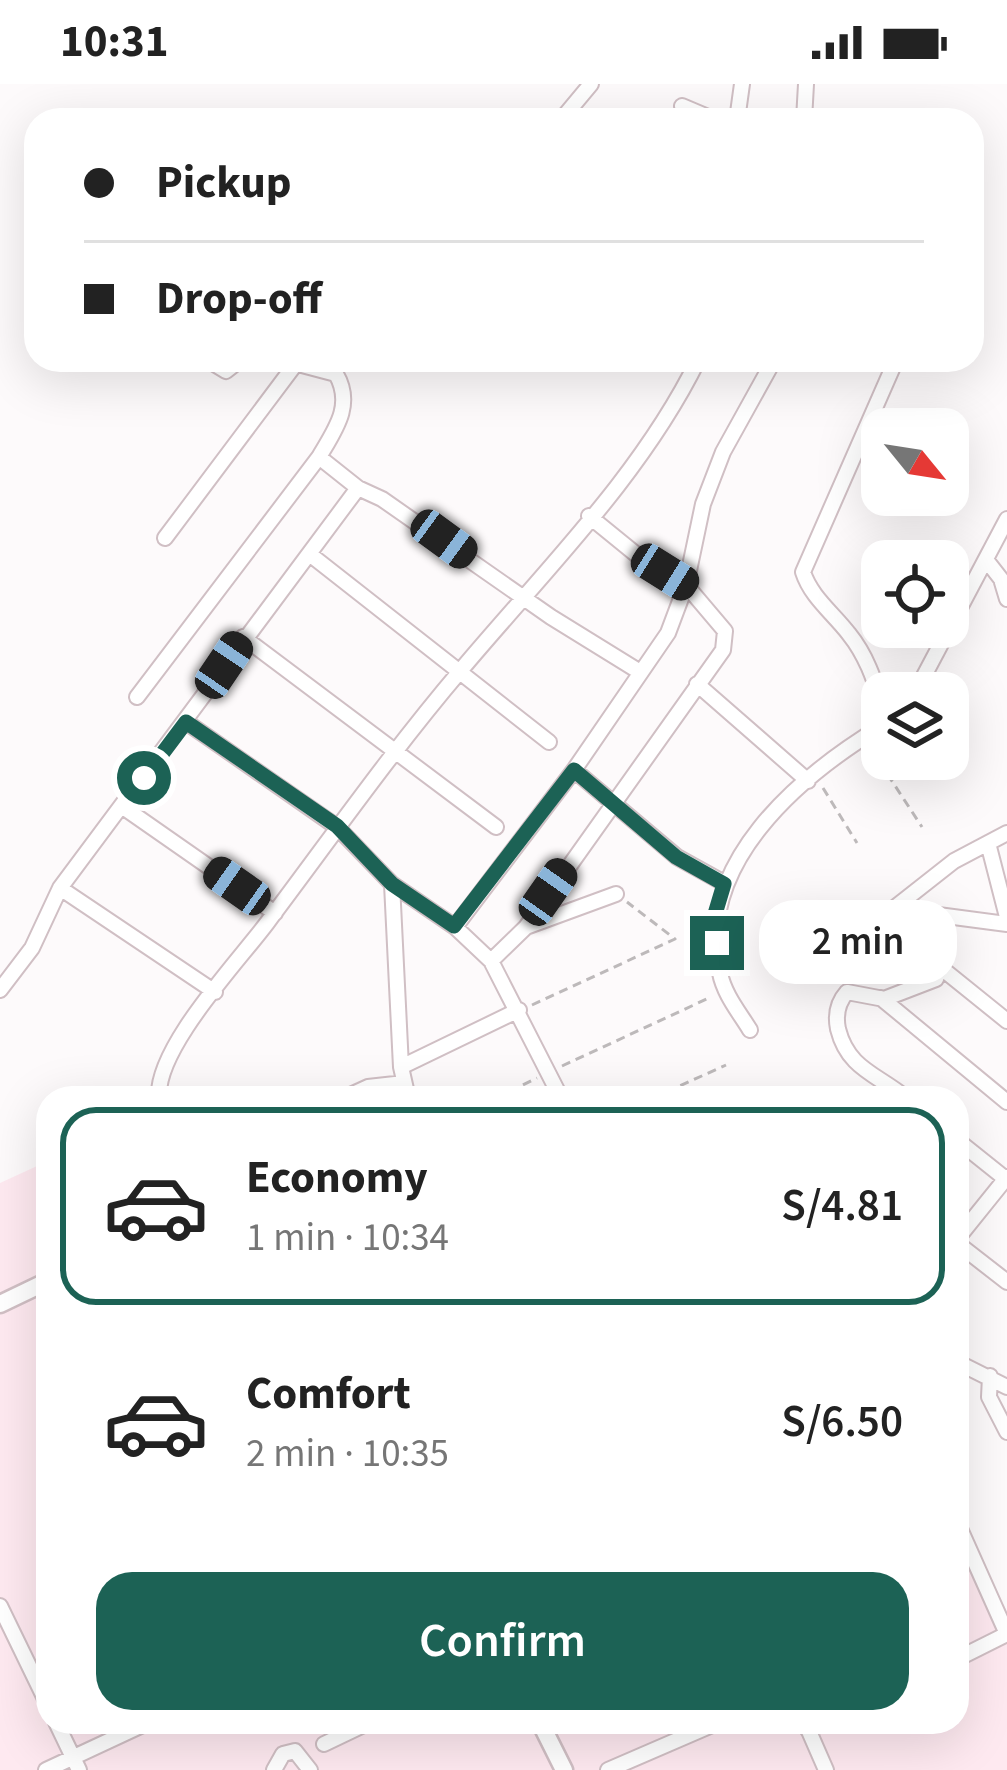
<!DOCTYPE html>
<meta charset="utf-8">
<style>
:root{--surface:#fff;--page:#f6f6f6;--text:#222;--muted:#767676;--line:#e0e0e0;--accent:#1c6255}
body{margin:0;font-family:"Source Sans 3",sans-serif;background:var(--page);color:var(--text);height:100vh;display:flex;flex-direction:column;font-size:45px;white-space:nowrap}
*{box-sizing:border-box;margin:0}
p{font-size:39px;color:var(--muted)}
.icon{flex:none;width:66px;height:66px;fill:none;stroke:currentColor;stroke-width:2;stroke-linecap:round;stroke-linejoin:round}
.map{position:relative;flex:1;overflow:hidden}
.panel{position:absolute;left:36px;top:1002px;width:933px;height:648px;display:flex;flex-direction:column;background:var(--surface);border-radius:36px;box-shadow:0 12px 48px #0002}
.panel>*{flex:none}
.guide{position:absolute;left:24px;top:24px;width:960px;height:264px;border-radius:36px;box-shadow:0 12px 48px #0002;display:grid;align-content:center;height:264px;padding:0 60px;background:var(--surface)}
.needle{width:78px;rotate:120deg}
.controls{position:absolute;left:861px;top:324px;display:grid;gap:24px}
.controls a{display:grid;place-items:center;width:108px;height:108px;border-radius:24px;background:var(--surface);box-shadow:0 12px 48px #0002;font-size:60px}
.end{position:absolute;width:54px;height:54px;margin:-27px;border:15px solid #1c6255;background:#fff;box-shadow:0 0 0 6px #fff}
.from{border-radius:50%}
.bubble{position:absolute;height:84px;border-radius:36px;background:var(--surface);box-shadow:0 12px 48px #0002;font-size:39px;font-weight:600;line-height:84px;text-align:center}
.car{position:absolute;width:36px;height:72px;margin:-36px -18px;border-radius:15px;box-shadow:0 0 9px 3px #0007;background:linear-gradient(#222 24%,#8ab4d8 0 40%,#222 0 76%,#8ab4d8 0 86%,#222 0)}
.guide b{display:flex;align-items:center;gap:42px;height:114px;font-size:45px}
.guide b+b{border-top:3px solid var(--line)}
.guide i{width:30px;height:30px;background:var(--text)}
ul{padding:21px 0 0;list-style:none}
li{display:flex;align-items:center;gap:36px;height:198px;margin:0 24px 18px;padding:0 36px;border:6px solid transparent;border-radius:36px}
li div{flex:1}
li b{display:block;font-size:45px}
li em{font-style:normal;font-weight:600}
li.active{border-color:var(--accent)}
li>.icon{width:108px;height:108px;stroke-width:1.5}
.primary-button{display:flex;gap:24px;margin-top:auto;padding:24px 60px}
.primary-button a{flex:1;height:138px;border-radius:36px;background:var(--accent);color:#fff;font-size:48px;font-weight:600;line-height:138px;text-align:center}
.status{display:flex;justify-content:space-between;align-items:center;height:84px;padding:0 60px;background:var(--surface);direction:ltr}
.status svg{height:33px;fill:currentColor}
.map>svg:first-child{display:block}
.built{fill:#fee9f0}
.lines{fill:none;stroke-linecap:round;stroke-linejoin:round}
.minor-casing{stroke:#d0bfc4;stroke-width:18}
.major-casing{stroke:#d0bfc4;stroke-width:21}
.path{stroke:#bdb9ba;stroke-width:3;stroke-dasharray:9 6;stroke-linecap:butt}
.minor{stroke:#fff;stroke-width:14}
.major{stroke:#fff;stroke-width:16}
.route{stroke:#1c6255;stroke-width:15}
</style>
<div class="status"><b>10:31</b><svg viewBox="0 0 49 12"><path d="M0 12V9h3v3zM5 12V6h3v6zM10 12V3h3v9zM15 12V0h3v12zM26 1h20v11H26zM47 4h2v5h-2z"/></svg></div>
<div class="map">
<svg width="1007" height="1686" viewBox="0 0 1007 1686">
<rect width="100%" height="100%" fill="#fdfafb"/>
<!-- built -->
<path class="built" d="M48,1077V1638H957V1431L1007,1527V1686H0V1099Z"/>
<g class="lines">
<defs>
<path id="minor" d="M682,22L715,36
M561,36L591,0
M737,36L742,0
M804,36L806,0
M208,276L226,287L240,276
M358,404L382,415L551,533L640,588
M589,432L643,476L686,501L725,547L723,566L526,843L616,810
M165,454L294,282
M312,472L549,658
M987,477L1001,495L1007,515
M243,553L496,743
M697,600L808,697
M915,609L1007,435
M137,613L319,373C335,346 354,321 336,290L283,276
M882,620C874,595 866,571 849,550C833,529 811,513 803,488L896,276
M186,638L337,743L392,800L455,843L491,877L561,1014
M574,686L677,773L724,799
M123,723L275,829
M988,759L1007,833
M392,800L401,983L408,1014
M60,804L215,908
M893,825L1007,840
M455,843L574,686L668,549L686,501L703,420L723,368L774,276
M491,877L526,843
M940,883L1007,937
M0,906L32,864L60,804L358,404L319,373
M881,914L1007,1018
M750,946C739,928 724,910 720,889C694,781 798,693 882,642
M401,983L519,926
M159,1014C155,965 237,879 267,839C331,754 392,667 461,586C544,487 641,392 698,276
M344,1014L368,1003L404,999
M906,1014C877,990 848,985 838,945C835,930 838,918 847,908L884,915L936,895L940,883L893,849V825L954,777L1007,749
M957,1056L1007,1096
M957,1155L1007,1093
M957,1159L1007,1198
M957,1278L1007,1303
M990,1292L989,1313L1007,1348
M957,1438L1007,1550L957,1575
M0,1522L48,1621
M56,1638L79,1686
M805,1638L826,1686
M808,1646L826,1638
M324,1660L370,1638
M46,1686L149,1638
M274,1686L283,1670L295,1667L310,1686
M608,1686L719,1638"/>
<path id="major" d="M0,1220L48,1197
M540,1638L564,1686"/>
</defs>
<!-- minor casing -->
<use href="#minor" class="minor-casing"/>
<!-- major casing -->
<use href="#major" class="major-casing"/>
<!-- path -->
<path class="path" d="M871,665L922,743
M823,704L857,759
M532,921L675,855L627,818
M562,982L711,913
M496,1014L537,994
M653,1014L726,981"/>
<!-- minor -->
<use href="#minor" class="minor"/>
<!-- major -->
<use href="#major" class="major"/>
</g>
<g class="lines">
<!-- route -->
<path class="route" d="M144,694L186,638L337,742L392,800L454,842L574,686L676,773L724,800L715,830L717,859"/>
</g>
</svg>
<div class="controls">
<a><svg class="needle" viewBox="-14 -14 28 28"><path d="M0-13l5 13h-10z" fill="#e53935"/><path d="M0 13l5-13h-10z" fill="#767676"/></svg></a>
<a><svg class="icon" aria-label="locate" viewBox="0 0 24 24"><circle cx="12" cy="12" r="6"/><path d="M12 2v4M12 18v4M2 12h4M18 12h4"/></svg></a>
<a><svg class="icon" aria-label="layers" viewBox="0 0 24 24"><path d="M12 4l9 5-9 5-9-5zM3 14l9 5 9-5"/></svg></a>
</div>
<i class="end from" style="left:144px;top:694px"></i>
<i class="end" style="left:717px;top:859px"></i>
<div class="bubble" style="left:759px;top:816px;width:198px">2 min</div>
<i class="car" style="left:444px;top:455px;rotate:126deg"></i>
<i class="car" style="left:665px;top:488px;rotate:122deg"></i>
<i class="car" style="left:224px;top:581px;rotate:34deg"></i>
<i class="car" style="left:237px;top:802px;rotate:305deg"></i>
<i class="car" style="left:548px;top:808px;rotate:35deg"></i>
<div class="guide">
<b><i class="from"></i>Pickup</b>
<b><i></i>Drop-off</b>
</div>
<section class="panel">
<ul>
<li class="active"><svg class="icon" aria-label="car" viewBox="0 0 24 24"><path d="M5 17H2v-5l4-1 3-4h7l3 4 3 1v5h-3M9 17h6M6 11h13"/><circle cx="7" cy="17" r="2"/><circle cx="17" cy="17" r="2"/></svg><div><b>Economy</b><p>1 min · 10:34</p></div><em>S/4.81</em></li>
<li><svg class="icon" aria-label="car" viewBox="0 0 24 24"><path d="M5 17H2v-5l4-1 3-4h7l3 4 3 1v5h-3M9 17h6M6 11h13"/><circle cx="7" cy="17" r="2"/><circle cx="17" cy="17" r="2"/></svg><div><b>Comfort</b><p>2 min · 10:35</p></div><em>S/6.50</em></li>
</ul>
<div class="primary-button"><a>Confirm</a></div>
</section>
</div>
